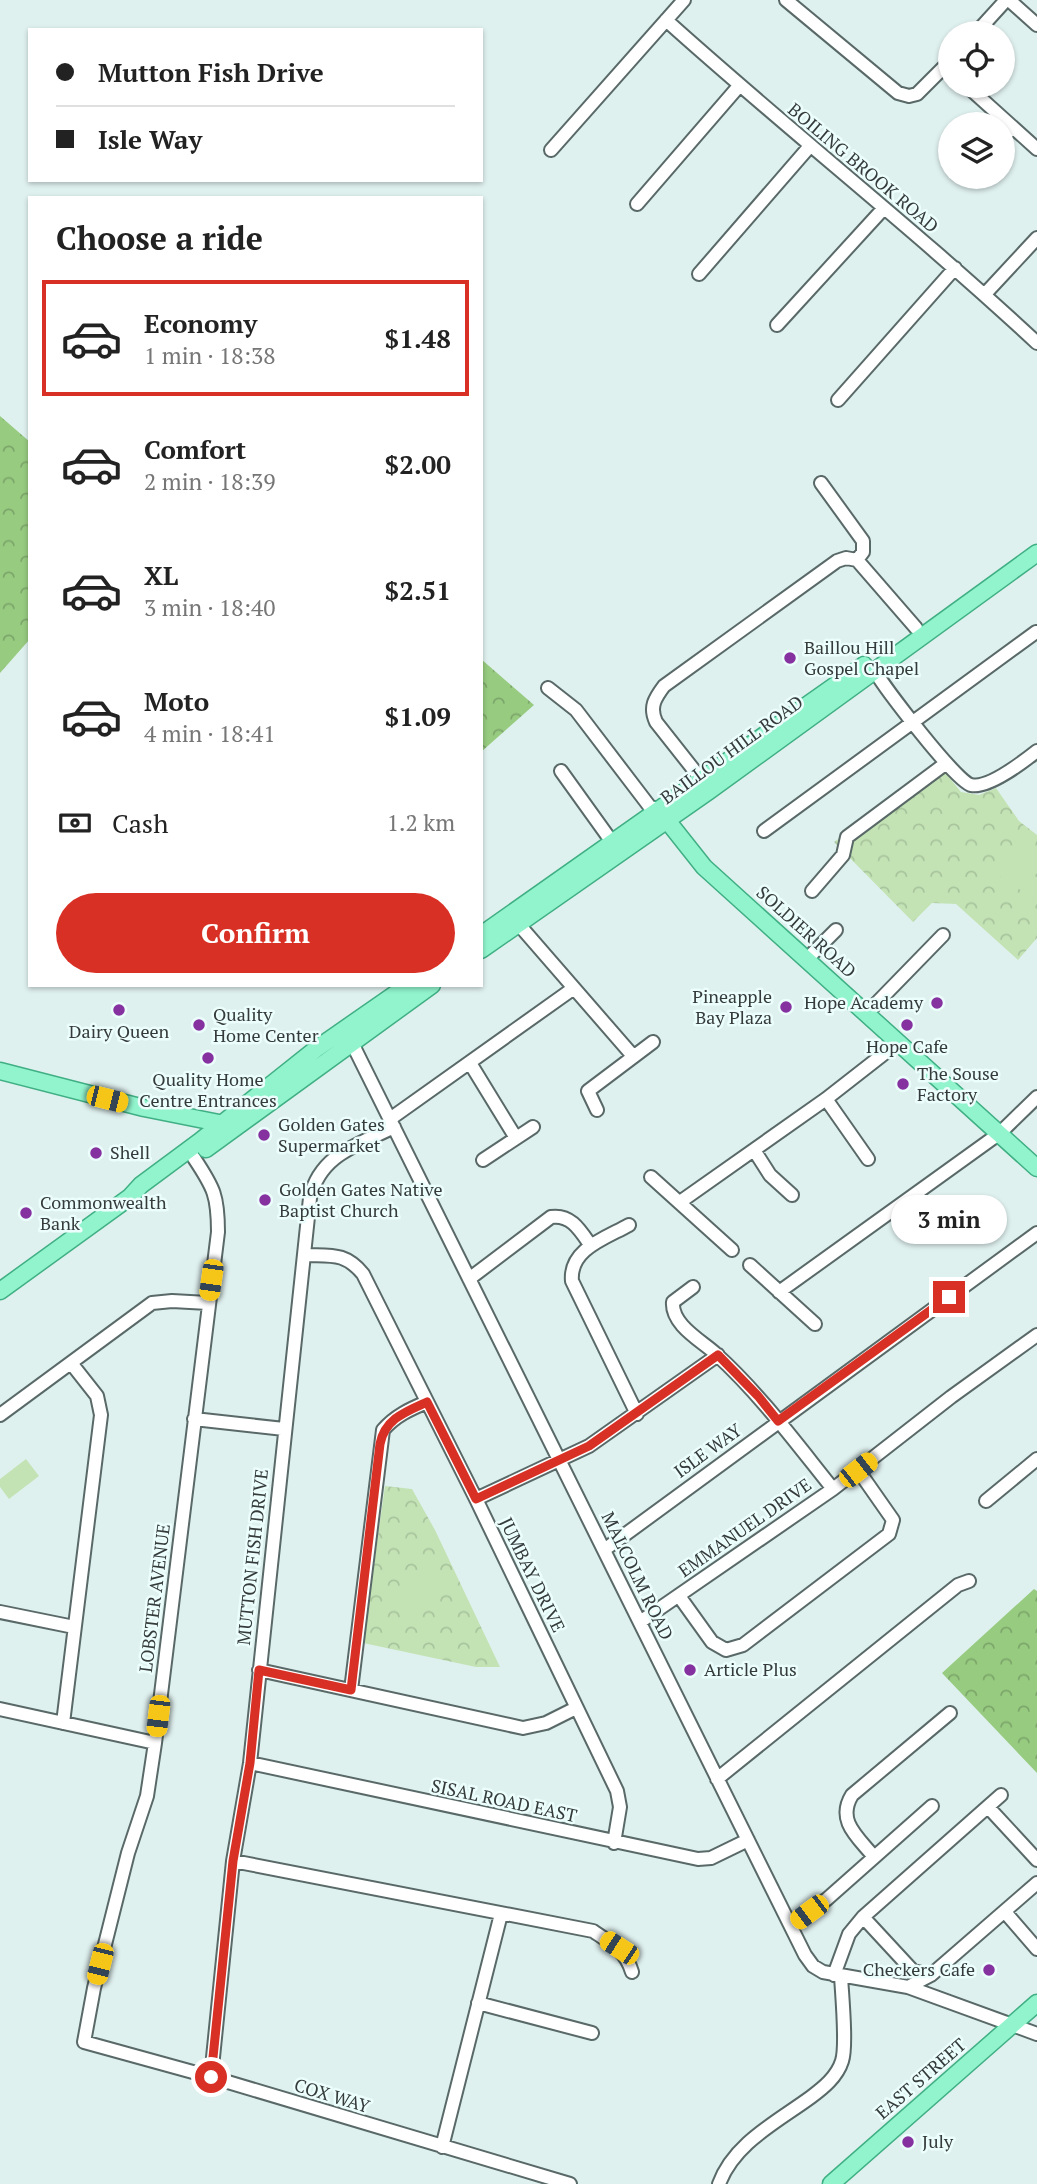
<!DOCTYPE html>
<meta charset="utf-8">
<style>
:root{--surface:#fff;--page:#f2f2f2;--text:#222;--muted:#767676;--line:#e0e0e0;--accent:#d93025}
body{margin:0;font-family:"PT Serif",serif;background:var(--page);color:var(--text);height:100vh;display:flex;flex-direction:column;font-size:26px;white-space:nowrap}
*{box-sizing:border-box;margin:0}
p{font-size:23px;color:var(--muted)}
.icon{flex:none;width:38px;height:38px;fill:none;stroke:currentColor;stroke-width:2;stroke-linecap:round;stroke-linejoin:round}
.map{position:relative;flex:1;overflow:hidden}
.panel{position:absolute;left:28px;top:196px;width:455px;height:791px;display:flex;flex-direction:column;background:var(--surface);border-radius:0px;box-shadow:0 2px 5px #0004}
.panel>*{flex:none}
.hud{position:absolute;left:28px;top:28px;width:455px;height:154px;border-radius:0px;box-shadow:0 2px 5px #0004;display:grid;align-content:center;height:154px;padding:0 28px;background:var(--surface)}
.tools{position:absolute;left:938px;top:21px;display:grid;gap:14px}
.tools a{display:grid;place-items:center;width:77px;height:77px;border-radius:50%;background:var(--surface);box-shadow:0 2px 5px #0004;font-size:35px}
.end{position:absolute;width:32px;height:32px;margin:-16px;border:9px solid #d93025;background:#fff;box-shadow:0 0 0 4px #fff}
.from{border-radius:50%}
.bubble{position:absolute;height:49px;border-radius:24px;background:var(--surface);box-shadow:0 2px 5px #0004;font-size:23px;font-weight:600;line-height:49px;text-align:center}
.car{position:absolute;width:21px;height:42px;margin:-21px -10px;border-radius:9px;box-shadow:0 0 5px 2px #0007;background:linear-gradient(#f5c518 24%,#345 0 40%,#f5c518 0 76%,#345 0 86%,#f5c518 0)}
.hud b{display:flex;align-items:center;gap:24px;height:66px;font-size:26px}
.hud b+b{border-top:2px solid var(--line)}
.hud i{width:18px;height:18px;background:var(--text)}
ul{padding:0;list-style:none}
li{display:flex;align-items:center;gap:21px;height:116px;margin:0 14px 10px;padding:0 14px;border:4px solid transparent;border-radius:0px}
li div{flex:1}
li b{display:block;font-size:26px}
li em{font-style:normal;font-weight:600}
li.on{border-color:var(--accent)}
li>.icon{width:63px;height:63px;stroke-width:1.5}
h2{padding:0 28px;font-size:32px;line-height:84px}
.pay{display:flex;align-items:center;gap:18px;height:77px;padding:0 28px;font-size:26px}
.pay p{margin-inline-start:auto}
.button{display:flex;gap:14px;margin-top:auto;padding:14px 28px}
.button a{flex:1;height:80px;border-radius:42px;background:var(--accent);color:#fff;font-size:28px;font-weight:600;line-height:80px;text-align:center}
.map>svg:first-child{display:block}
.forest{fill:url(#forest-crowns)}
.park{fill:url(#park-crowns)}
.pitch{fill:#c3e3b5}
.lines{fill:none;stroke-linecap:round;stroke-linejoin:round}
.minor-casing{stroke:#596968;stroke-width:16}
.major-casing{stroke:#40af84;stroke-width:19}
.minor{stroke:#fff;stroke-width:12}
.major{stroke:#91f4cd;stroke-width:16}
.route{stroke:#d93025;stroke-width:9}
.poi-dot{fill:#8631a0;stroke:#ecfefc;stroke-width:2.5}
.labels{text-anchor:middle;stroke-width:5;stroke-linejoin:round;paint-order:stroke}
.street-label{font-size:18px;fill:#343b3a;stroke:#ecfefc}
.poi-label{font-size:18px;fill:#343b3a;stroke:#ecfefc;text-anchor:start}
</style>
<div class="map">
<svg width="1037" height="2184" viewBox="0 0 1037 2184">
<defs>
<pattern id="forest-crowns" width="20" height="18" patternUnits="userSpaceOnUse" patternTransform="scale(1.75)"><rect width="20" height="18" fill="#97cb80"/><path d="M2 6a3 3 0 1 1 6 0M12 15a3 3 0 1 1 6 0" fill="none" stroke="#7ca66a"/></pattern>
<pattern id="park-crowns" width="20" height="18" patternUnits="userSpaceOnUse" patternTransform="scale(1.75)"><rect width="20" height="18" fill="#c3e3b5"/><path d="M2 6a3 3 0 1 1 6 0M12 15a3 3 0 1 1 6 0" fill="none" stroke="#a8c49c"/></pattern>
</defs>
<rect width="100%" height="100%" fill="#dff1ef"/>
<!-- forest -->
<path class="forest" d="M0,416L30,442V639L0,673Z
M481,659L534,705L481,752Z
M1034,1589L1037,1591V1773L942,1673Z"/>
<!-- park -->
<path class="park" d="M940,766L961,792L979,795L996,788L1019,821L1037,835V938L1018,960L956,904L932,903L913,922L834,842Z
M385,1486L412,1489L435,1530L500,1667H476L363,1643Z"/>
<!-- pitch -->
<path class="pitch" d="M1022,840L1037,850V874L1011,858Z
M1006,856L1037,878V895L1034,899L995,873Z
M26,1459L39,1476L9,1499L0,1487V1479Z
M426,1570L441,1586L413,1613L398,1597Z"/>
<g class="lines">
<defs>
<path id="minor" d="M786,0L898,93L909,96L917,94L950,61
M1009,0L1037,25
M666,20C788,130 917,231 1037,343
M976,33L1006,0
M967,86L1037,149
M1003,137L1012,127
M551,150L684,0
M637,204L739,86
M699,274L810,146
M985,294L1037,238
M777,325L884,208
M838,400L955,268
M821,483L863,541V552L857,560
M875,671C884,687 957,783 971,785C988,789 1023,762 1037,751
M548,688L576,710L650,807L658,809
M561,771L612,842
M701,779L656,722C649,707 655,698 664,686L837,561L846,558L857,560L916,628
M764,831L1036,632
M812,891L843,855L847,837L945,764
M514,919L633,1056
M806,960L836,930
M867,1013L943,935
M349,1037L805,1955L813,1966L823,1972L908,1987L1037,2034
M470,1063L516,1138
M826,1099L868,1159
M597,1110L588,1091L653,1042
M390,1119L574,988
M754,1150L770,1175L792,1195
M194,1158C214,1188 218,1196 218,1232L155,1743L147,1796L128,1853L94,1988L84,2042L211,2077L570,2184
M483,1160L533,1127
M651,1177L732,1250
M680,1202L826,1099L899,1042
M629,1225C606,1238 569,1249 572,1281L637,1414
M305,1255C331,1256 345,1252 363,1274L476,1499L617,1791L620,1807L614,1843
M750,1265L815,1324
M469,1279L551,1217C571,1214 580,1230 591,1246
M693,1287L673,1302C671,1325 702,1341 716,1354C760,1394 796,1443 833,1489
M779,1292L1000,1133L1037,1097
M0,1415L152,1303L172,1301L208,1303
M194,1419L284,1429
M476,1499L589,1446L718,1355
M986,1501L1037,1459
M604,1550L1037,1233
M679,1596L712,1642L726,1650L743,1645L889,1534L893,1520L858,1470
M0,1612L74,1627
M640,1622L833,1489L951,1397L1037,1335
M259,1670L523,1728L546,1723L576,1708
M351,1690L383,1430C395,1416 410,1409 427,1402
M0,1709L155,1743
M63,1723L101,1415L97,1396L71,1363
M250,1763L698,1859L711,1858L748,1840
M717,1779L958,1585L969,1581
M988,1807L1037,1860
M874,1857C858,1837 836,1821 852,1795L950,1713
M233,1861L593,1931C611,1943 626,1951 632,1972
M1005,1912L1037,1949
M863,1917L913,1971L931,1975
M791,1926L827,1899L932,1806
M834,1975L849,1934L863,1917L1001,1795
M908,1987L931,1975L1037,1883
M478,2003L592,2033
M211,2077L233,1861L250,1763L310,1198C320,1154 358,1145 394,1127
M442,2147L501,1914
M719,2184C734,2143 777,2122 811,2097C823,2088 837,2077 842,2061C847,2046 842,1995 841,1976"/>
<path id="major" d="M662,814L704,867L1037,1168
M481,935L864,665
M481,950L709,791L1037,553
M0,1071L144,1108L229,1125
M206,1149L432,985
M0,1291L130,1197L141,1185L199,1142L316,1049L408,985
M831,2184L1037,2003"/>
</defs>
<!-- minor casing -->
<use href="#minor" class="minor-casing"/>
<!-- major casing -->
<use href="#major" class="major-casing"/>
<!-- minor -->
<use href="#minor" class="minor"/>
<!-- major -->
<use href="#major" class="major"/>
</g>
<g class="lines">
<!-- route -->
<path class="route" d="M211,2077L233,1861L250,1763L259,1670L351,1690L380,1444C385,1419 405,1412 427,1402L476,1499L589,1446L718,1355L758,1396L778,1421L949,1297"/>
</g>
<!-- markers -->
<g class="poi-dot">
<circle cx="790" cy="658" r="7"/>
<circle cx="937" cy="1003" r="7"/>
<circle cx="786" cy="1007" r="7"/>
<circle cx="119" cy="1010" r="7"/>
<circle cx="199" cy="1025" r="7"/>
<circle cx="907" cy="1025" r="7"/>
<circle cx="208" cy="1058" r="7"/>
<circle cx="903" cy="1084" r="7"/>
<circle cx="264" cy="1135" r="7"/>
<circle cx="96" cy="1153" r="7"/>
<circle cx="265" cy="1200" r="7"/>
<circle cx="26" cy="1213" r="7"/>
<circle cx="690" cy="1670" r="7"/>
<circle cx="989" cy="1970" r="7"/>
<circle cx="908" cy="2142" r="7"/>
</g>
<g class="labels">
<!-- street labels -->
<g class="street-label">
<text transform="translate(863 168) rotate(40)" y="6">BOILING BROOK ROAD</text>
<text transform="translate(732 750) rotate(-36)" y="6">BAILLOU HILL ROAD</text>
<text transform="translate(806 932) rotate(42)" y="6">SOLDIER ROAD</text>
<text transform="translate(708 1451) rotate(-36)" y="6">ISLE WAY</text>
<text transform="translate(745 1528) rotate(-35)" y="6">EMMANUEL DRIVE</text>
<text transform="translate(253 1557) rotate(-84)" y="6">MUTTON FISH DRIVE</text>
<text transform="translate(532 1575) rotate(64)" y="6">JUMBAY DRIVE</text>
<text transform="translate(637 1576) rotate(64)" y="6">MALCOLM ROAD</text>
<text transform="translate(155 1598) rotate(-83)" y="6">LOBSTER AVENUE</text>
<text transform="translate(504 1801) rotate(12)" y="6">SISAL ROAD EAST</text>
<text transform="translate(921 2079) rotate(-41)" y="6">EAST STREET</text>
<text transform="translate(332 2096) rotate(17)" y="6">COX WAY</text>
</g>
<!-- poi labels -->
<g class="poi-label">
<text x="804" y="654">Baillou Hill<tspan x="804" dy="21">Gospel Chapel</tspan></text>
<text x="772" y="1003" text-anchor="end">Pineapple<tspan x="772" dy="21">Bay Plaza</tspan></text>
<text x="923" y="1009" text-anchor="end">Hope Academy</text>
<text x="213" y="1021">Quality<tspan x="213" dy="21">Home Center</tspan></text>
<text x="119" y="1038" text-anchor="middle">Dairy Queen</text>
<text x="907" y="1053" text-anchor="middle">Hope Cafe</text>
<text x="917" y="1080">The Souse<tspan x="917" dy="21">Factory</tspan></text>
<text x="208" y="1086" text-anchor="middle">Quality Home<tspan x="208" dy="21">Centre Entrances</tspan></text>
<text x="278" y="1131">Golden Gates<tspan x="278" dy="21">Supermarket</tspan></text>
<text x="110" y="1159">Shell</text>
<text x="279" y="1196">Golden Gates Native<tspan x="279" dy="21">Baptist Church</tspan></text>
<text x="40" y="1209">Commonwealth<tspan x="40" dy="21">Bank</tspan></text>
<text x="704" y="1676">Article Plus</text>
<text x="975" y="1976" text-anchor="end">Checkers Cafe</text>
<text x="922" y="2148">July</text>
</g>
</g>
</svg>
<div class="tools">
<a><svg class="icon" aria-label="locate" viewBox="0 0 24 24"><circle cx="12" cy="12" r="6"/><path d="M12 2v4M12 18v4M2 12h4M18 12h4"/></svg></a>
<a><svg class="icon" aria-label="layers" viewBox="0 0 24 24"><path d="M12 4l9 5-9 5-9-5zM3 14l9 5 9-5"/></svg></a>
</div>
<i class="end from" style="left:211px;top:2077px"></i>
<i class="end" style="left:949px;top:1297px"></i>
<div class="bubble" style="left:891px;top:1195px;width:116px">3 min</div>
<i class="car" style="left:107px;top:1099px;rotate:104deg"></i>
<i class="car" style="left:211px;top:1280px;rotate:188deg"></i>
<i class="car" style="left:858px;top:1470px;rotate:52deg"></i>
<i class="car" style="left:158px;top:1716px;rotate:187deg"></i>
<i class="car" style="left:809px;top:1912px;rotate:233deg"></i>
<i class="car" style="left:619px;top:1948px;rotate:303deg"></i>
<i class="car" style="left:100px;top:1964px;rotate:194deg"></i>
<div class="hud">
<b><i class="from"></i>Mutton Fish Drive</b>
<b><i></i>Isle Way</b>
</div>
<section class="panel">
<h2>Choose a ride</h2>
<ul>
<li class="on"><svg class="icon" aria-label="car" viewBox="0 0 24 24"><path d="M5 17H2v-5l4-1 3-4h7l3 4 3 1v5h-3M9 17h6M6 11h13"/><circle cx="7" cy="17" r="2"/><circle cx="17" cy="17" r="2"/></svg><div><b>Economy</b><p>1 min · 18:38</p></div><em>$1.48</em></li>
<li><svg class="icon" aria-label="car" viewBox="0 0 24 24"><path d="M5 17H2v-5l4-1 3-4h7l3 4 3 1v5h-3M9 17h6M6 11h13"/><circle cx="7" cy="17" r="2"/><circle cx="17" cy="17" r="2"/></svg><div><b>Comfort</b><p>2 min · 18:39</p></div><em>$2.00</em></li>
<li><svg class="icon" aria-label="car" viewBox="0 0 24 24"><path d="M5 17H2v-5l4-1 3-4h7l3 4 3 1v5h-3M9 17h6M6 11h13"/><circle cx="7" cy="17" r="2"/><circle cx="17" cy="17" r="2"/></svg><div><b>XL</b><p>3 min · 18:40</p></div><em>$2.51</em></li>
<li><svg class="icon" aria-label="car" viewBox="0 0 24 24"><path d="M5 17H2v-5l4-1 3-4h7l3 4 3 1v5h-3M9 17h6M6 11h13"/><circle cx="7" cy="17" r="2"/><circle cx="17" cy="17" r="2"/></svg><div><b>Moto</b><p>4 min · 18:41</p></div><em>$1.09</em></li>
</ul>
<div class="pay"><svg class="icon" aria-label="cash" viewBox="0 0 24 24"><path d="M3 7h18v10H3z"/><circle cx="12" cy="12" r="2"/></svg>Cash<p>1.2 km</p></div>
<div class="button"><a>Confirm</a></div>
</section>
</div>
